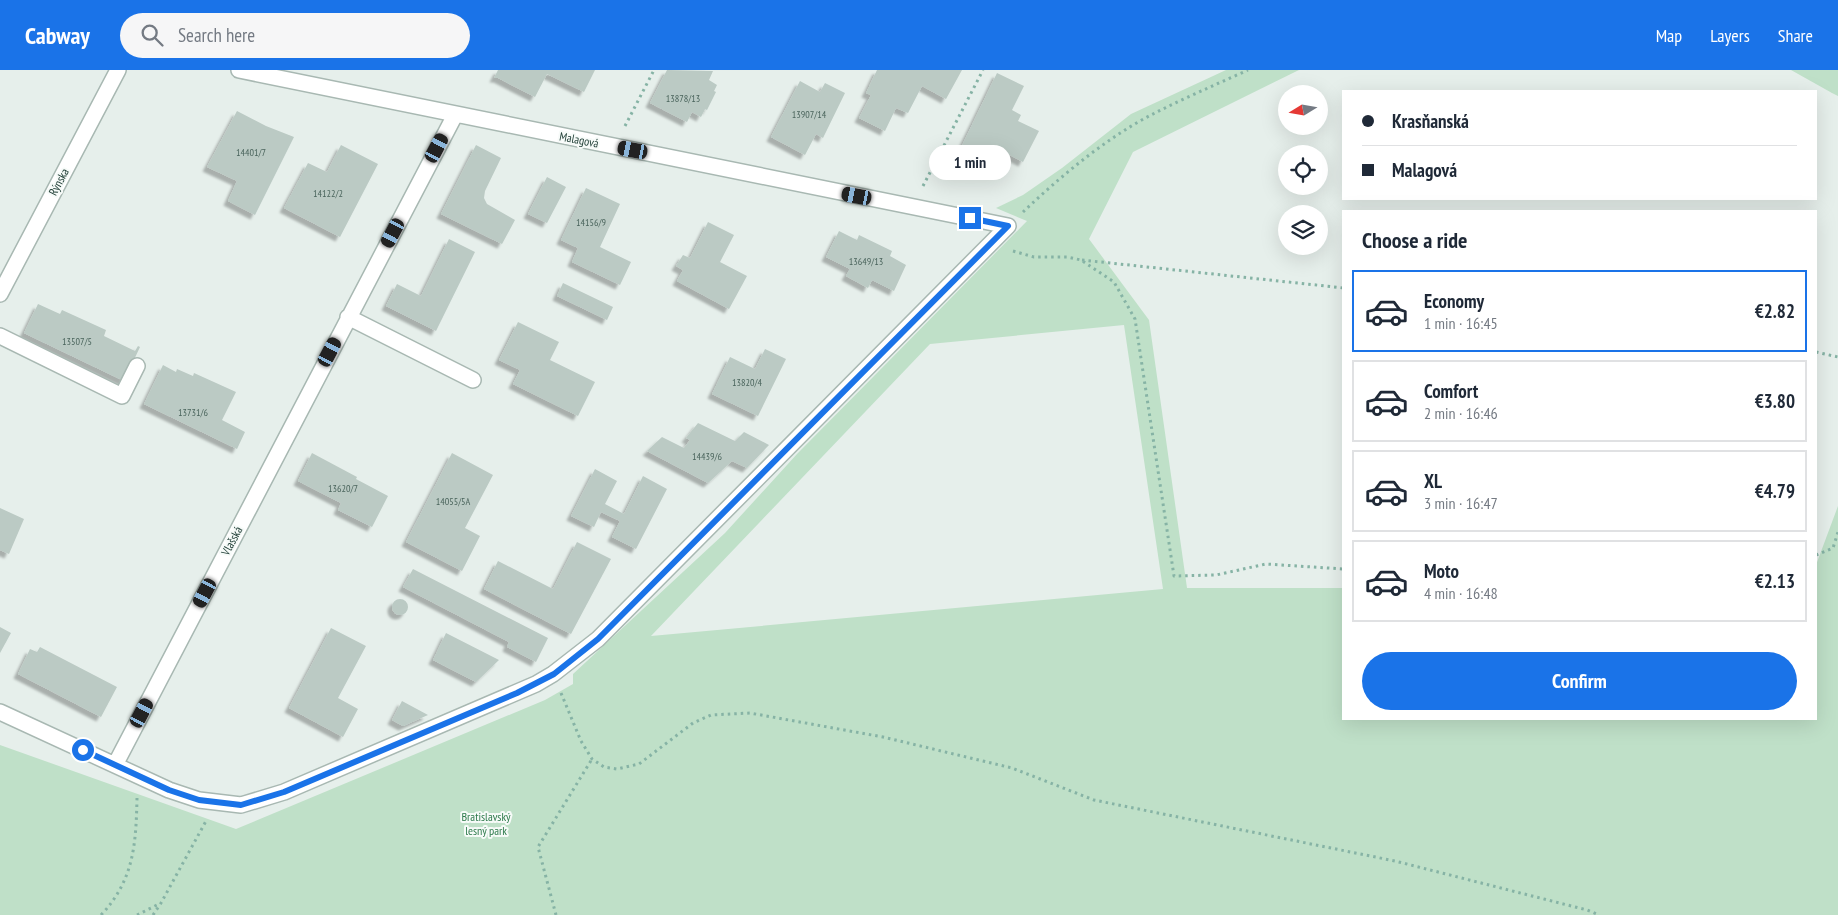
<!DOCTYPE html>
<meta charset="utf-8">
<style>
:root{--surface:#fff;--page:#f6f6f7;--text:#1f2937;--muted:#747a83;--line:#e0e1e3;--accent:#1a73e8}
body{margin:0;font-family:"PT Sans Narrow",sans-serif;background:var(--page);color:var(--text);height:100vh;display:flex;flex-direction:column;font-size:19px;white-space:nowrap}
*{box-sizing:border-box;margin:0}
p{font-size:16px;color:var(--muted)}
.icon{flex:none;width:28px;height:28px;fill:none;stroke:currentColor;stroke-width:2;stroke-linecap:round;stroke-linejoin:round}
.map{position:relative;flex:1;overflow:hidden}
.details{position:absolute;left:1342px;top:140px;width:475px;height:510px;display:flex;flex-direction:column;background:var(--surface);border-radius:0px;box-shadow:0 5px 20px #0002}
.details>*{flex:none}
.banner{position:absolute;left:1342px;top:20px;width:475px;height:110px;border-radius:0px;box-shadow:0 5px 20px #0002;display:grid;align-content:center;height:110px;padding:0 20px;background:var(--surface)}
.needle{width:32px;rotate:259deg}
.tools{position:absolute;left:1278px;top:15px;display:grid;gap:10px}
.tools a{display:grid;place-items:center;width:50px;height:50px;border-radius:50%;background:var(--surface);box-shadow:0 5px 20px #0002;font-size:25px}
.end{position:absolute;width:22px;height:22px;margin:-11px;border:6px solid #1a73e8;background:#fff;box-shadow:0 0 0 2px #fff}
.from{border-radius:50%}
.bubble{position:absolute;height:35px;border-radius:18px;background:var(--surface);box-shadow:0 5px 20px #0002;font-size:16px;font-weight:800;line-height:35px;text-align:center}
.car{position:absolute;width:15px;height:30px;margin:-15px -8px;border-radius:6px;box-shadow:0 0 4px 1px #0007;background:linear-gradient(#222 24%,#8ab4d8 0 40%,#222 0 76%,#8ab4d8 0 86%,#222 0)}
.banner b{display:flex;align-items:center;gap:18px;height:48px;font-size:19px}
.banner b+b{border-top:1px solid var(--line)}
.banner i{width:12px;height:12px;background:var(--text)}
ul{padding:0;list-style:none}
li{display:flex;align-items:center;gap:15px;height:82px;margin:0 10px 8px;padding:0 10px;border:2px solid var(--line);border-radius:0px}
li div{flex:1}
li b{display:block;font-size:19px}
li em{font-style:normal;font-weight:800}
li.on{border-color:var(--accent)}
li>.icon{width:45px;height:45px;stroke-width:1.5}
h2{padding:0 20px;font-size:22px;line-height:60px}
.button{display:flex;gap:10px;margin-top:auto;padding:10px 20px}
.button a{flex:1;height:58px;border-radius:30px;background:var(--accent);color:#fff;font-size:20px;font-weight:800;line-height:58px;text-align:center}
header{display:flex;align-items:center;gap:30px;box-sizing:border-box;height:70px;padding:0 25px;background:var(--accent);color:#fff}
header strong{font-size:24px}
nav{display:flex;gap:28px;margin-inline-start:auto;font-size:18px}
.search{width:350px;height:45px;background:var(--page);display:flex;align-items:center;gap:12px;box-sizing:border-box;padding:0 18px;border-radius:28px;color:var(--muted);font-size:19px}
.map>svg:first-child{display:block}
.green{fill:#bfe0c8;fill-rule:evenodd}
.building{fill:#bbcac4;filter:url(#shadow)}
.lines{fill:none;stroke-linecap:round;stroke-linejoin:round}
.minor-casing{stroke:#a8b8b2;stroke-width:18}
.path{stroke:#86b3a5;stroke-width:3;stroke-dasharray:2.5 4;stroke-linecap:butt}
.minor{stroke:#fff;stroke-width:15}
.route{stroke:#1a73e8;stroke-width:6}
.labels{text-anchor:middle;stroke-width:4;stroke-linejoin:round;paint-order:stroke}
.number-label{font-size:10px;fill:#4a645c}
.street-label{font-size:12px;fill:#24423a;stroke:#f7fbf9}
.park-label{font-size:12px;fill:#2d7a4b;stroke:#f7fbf9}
</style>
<header>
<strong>Cabway</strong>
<div class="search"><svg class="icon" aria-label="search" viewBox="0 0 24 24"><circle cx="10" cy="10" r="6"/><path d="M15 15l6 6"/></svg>Search here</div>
<nav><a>Map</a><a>Layers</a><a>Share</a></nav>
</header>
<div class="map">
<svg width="1838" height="845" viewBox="0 0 1838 845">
<defs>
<filter id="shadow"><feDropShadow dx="-4.5" dy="4.5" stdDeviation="1" flood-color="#0004"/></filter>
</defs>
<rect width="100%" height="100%" fill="#e6efeb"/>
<!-- green -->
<path class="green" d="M1226,0H1299L1133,82L1089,169L1149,250L1187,518H1344V649H1816V495L1838,436V845H0V675L236,759L545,630L573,614V604L725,463L797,384L1027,151L996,138L1023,125L1062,98L1131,44ZM1124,255L1163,519L651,566L930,274Z
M1791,0H1838V26L1832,23Z"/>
<!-- building -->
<path class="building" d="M498,0H595L584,22L547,4L535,27L498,8H494Z
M667,0L713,1L709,10L717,15L714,21L716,22L707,40L705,39L701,47L692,42L687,52L650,33Z
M877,0H962L946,29L922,16L908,43L896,38L885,61L859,48L871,25L866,23Z
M997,3L1024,16L1012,40L1021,45L1018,51L1039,61L1023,92L1002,81L994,98L975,88L972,94L957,86Z
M800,11L820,22L825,13L845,23L823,68L816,64L805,85L771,67Z
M237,41L266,56L294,67L255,145L228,131L237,111L207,97Z
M341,75L378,94L340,167L284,138L308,93L327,102Z
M476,75L501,88L485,121L484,128L487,134L515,150L502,174L441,144Z
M547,107L566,117L547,153L528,144Z
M586,118L620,134L600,177L631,192L620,215L572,192L578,178L561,170Z
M708,152L734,165L720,192L747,206L729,239L677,211L683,200L676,196L683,185L690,188Z
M839,161L857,170L859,165L892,181L890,186L906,195L894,221L872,210L868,218L846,206L850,199L826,187Z
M449,169L475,182L436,261L386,236L397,214L421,226Z
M563,213L613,237L607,250L557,226Z
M38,234L60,244L62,240L106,260L104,266L135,281L138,276L140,277L124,311L24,263Z
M518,252L559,272L550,290L595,312L578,346L513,314L520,300L499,290Z
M765,279L786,289L758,346L712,324L730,287L755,299Z
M163,295L176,302L177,299L193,306L194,303L236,322L222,350L245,362L237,379L144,334Z
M698,353L735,371L744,362L769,375L747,398L732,391L708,413L647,381L662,367L684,378L690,370L686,368Z
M312,383L357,407L356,409L388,426L372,457L338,440L341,433L298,411Z
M452,383L493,405L465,458L480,466L462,501L406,472Z
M595,399L617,411L605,434L624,444L643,406L667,419L636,479L612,467L620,451L601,442L594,457L571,446Z
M0,438L24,449L9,484L0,480Z
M577,472L611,489L571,564L484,519L498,491L553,519Z
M413,499L548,568L536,592L507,577L509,572L403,517Z
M392 537a8 8 0 1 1 16 0a8 8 0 1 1-16 0Z
M0,557L11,563L0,583Z
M331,558L366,576L338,628L358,639L343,667L289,638Z
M446,563L499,590L476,612L433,590Z
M40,577L117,617L101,647L18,604L30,579L37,582Z
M402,631L428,645L403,656L392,650Z"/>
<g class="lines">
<defs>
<path id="minor" d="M239,0L1008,156
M0,224L118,0
M348,247L473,310
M0,266L122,326L137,296
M0,642L169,720L199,730L241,735L284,722L536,614L553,604L598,569L1008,156
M115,695L455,45"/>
</defs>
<!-- minor casing -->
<use href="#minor" class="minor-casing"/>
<!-- path -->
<path class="path" d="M625,56L654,0
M923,116L983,0
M1023,142C1061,106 1105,69 1151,45C1182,29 1215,15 1248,0
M1013,181L1034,187H1067L1081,190L1114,212L1135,249L1174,506L1216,505L1266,494L1344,499
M1082,190L1344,218
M1816,282L1838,287
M1816,485L1833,478L1838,462
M561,623L581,671L592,689L604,697L617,699L639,694L693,653L711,645L750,643L883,667L1012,698L1094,730L1395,791L1587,840L1599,845
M101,845C134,810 136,774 137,728
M137,845L159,834
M153,845L161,833L206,751
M556,845L538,777L592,689"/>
<!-- minor -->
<use href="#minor" class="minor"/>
</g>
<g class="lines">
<!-- route -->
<path class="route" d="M83,680L169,720L199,730L241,735L284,722L517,623L554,604L598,569L1008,156L970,148"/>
</g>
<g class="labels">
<!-- number labels -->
<g class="number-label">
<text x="683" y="32">13878/13</text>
<text x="809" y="48">13907/14</text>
<text x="251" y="86">14401/7</text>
<text x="328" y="127">14122/2</text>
<text x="591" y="156">14156/9</text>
<text x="866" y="195">13649/13</text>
<text x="77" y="275">13507/5</text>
<text x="747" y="316">13820/4</text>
<text x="193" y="346">13731/6</text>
<text x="707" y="390">14439/6</text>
<text x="343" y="422">13620/7</text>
<text x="453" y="435">14055/5A</text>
</g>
<!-- street labels -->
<g class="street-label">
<text transform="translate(579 70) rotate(11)" y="4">Malagová</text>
<text transform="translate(59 112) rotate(-62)" y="4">Rýnska</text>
<text transform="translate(232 471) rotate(-62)" y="4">Vlašská</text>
</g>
<!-- park labels -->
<g class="park-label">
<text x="486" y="751">Bratislavský<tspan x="486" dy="14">lesný park</tspan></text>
</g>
</g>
</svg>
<div class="tools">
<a><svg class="needle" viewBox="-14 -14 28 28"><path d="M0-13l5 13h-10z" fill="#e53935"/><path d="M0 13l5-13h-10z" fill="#747a83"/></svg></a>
<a><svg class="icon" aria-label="locate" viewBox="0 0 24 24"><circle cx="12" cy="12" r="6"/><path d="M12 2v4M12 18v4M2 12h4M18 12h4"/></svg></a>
<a><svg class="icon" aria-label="layers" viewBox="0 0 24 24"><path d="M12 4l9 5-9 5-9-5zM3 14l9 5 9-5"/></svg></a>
</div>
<i class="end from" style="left:83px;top:680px"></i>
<i class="end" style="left:970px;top:148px"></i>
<div class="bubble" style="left:929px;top:75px;width:82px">1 min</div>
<i class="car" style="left:437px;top:78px;rotate:28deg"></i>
<i class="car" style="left:633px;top:80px;rotate:281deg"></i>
<i class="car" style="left:857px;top:126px;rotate:281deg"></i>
<i class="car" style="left:393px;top:163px;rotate:208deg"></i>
<i class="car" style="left:330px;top:282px;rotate:28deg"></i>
<i class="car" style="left:205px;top:523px;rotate:208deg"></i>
<i class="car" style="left:142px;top:643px;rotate:28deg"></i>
<div class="banner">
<b><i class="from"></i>Krasňanská</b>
<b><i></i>Malagová</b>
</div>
<section class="details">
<h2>Choose a ride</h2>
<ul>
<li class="on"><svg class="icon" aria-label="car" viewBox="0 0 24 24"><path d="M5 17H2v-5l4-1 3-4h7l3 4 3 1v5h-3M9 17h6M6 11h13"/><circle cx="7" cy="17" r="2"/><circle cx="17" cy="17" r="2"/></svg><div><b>Economy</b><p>1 min · 16:45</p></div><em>€2.82</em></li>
<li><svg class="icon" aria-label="car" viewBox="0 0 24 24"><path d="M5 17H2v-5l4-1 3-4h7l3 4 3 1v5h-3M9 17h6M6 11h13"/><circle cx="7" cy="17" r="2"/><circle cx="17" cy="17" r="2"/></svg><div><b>Comfort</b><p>2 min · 16:46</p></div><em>€3.80</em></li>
<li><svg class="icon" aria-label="car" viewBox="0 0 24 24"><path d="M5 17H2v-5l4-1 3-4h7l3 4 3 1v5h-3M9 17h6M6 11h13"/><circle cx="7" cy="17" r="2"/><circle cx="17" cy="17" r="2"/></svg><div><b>XL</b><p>3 min · 16:47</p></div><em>€4.79</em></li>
<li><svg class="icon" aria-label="car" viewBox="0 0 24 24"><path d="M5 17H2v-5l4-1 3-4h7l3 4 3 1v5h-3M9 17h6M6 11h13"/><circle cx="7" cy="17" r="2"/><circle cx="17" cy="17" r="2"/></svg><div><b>Moto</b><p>4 min · 16:48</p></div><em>€2.13</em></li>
</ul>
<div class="button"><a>Confirm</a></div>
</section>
</div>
